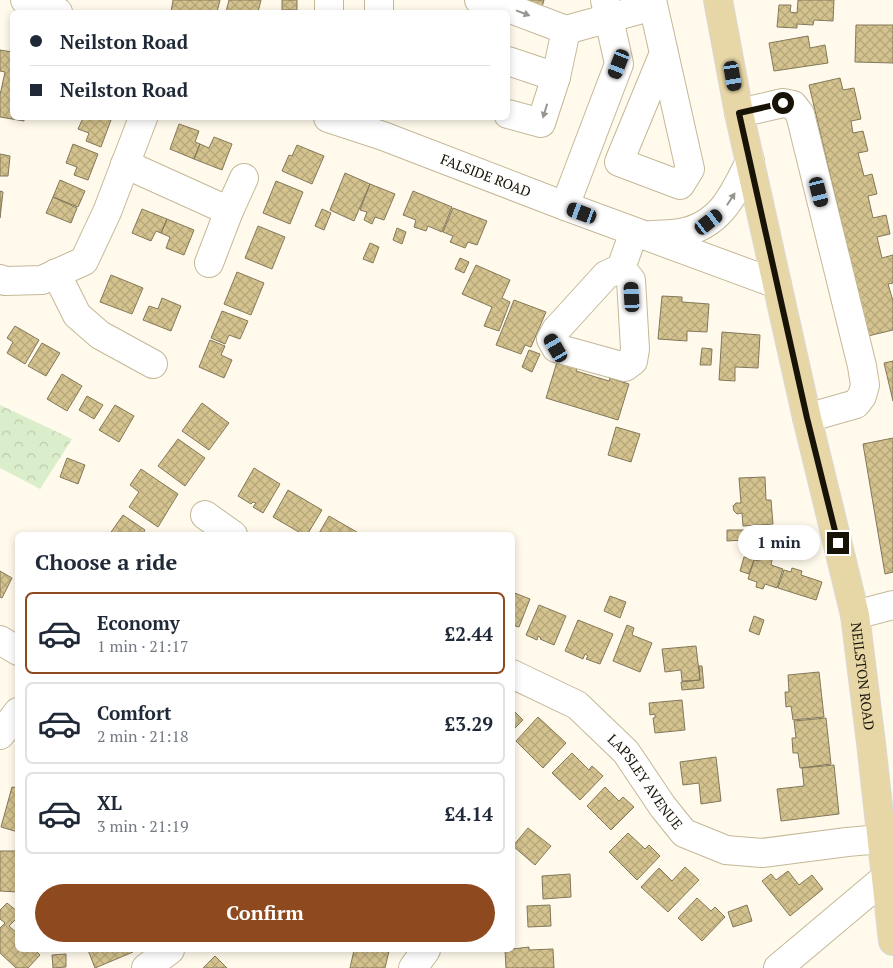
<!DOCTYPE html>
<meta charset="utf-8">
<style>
:root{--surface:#fff;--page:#f6f6f7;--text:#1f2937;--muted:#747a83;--line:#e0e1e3;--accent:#8e4a1e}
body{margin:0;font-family:"PT Serif",serif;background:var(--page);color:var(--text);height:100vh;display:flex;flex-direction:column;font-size:19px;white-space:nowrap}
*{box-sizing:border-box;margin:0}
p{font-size:16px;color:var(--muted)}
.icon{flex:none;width:28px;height:28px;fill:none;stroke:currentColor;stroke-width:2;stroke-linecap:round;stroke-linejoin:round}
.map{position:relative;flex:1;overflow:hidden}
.sheet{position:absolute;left:15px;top:532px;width:500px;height:420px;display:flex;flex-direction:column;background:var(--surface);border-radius:8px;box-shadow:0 2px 8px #0003}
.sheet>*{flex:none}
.hud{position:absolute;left:10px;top:10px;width:500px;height:110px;border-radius:8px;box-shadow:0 2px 8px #0003;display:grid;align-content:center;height:110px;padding:0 20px;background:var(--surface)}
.end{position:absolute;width:22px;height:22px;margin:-11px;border:6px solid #171307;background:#fff;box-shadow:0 0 0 2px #fff}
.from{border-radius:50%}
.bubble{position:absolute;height:35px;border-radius:18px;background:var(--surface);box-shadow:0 2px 8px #0003;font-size:16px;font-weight:700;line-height:35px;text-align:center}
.car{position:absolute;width:15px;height:30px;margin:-15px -8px;border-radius:6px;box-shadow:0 0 4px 1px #0007;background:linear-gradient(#222 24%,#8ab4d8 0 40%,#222 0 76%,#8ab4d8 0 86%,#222 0)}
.hud b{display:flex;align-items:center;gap:18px;height:48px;font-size:19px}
.hud b+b{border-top:1px solid var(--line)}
.hud i{width:12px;height:12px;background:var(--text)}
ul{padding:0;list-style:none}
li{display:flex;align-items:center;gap:15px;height:82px;margin:0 10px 8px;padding:0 10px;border:2px solid var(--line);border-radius:8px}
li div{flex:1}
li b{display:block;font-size:19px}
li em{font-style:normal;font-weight:700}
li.selected{border-color:var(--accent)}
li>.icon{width:45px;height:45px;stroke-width:1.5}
h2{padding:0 20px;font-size:22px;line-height:60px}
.button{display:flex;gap:10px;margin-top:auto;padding:10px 20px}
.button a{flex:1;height:58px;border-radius:30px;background:var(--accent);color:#fff;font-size:20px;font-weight:700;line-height:58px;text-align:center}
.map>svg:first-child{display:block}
.forest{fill:url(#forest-crowns)}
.building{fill:url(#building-cross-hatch);stroke:#837859}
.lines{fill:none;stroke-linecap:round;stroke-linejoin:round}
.minor-casing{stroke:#c4b897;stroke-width:30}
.major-casing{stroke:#dad9d7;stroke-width:30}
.minor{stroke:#fff;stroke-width:28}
.major{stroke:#e7d6a6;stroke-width:28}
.oneway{fill:#97958f}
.route{stroke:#171307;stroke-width:6}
.labels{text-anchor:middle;stroke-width:4;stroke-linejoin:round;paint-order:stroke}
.street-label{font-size:14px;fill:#171307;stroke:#fff}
</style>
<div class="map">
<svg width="893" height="968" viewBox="0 0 893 968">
<defs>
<pattern id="forest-crowns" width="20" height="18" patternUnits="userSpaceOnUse" patternTransform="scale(1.25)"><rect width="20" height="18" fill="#dbeecc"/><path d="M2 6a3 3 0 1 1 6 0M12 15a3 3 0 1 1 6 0" fill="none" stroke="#bbcbae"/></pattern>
<pattern id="building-cross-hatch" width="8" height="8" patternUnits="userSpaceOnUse" patternTransform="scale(1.25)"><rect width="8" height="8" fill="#d4c28f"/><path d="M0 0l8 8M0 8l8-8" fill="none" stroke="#b5a67a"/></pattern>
</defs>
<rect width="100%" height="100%" fill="#fffaec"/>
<!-- forest -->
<path class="forest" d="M0,405L72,439L40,489L0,468Z"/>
<!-- building -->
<path class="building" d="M173,0H220L217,12H171Z
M229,0H261L258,12H226Z
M282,0H297V10H282Z
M521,0H544L542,7Z
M798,0H834L833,21L814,20L813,25L797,24V28L777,27L779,5H791L790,12L797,13Z
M856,25H893V63L855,62Z
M808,36L810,48L825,45L828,63L774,71L769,43Z
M0,50L12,52V118H24V121L0,117V95L5,72L0,71Z
M840,78L843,90L854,88L861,119L851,121L853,133L863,131L868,151L858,153L864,176L872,174L877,194L868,196L873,218L886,215L890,234L877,237L882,258L893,255V283L888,284L893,301V330L868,336L809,85Z
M83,118H105L111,120L101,147L86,141L89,133L78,129Z
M179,124L199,131L195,142L200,144L194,159L170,149Z
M214,137L232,144L222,170L194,159L200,144L209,148Z
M73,144L98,154L88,180L74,175L77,167L66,163Z
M297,145L324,156L312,184L282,171L289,155L292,156Z
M0,154L10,156L8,176H0Z
M345,173L370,184L354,221L330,210Z
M60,180L85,191L78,207L53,197Z
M276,181L303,192L290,224L263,213Z
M370,184L395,194L384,220L375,217L372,224L364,220L367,212L360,210Z
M0,191L3,192L0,218Z
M413,191L452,207L442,232L428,226L426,231L414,227L416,220L403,215Z
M53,197L77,208L71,223L46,213Z
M453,208L487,221L477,245L468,242L465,248L450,242L453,236L443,232Z
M142,209L167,219L161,233L156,231L151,241L132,233Z
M322,209L331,213L324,230L315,226Z
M167,219L194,230L184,255L166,248L170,237L161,233Z
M258,226L285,237L272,269L245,258Z
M397,228L406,232L402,244L393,240Z
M370,243L379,247L373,263L363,259Z
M460,258L469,262L464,273L455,269Z
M476,265L510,280L502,298L510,302L499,331L484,326L492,307L462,294Z
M237,272L264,283L251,315L224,304Z
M111,275L143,288L132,314L100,302Z
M662,296L682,297V302L709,304L707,332L687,331V341L658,339Z
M162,298L181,306L171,331L143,320L149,306L158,309Z
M514,300L546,312L531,347L525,345L521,354L496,345Z
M222,311L248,321L240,339L229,335L225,344L211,338Z
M15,326L39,340L25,364L7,353L13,342L7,338Z
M722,332L760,335L758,368L735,367V381L719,380Z
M210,340L225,346L221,355L232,360L224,378L199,367Z
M42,343L60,353L46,376L28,366Z
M702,348L712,349L711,365H700Z
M529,350L540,354L532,372L522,367Z
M893,361V401L884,363Z
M557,362L577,368L576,371L609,381L610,378L629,384L618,420L546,398Z
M62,374L82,386L67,411L47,399Z
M87,396L103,405L94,419L79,410Z
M202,403L229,423L209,450L182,431Z
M115,405L134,416L119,442L99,430Z
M616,427L640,434L631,462L608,455Z
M893,438V572L885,574L863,444Z
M178,439L205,458L185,486L158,466Z
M67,458L85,465L78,484L60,477Z
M254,468L280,484L263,513L253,507L256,503L253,502L251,504L238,496Z
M141,469L178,494L158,527L129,507L139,492L130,485Z
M765,477L766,500H771L773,524L743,526L742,513L737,514L734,511L733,506L736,503H741L739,478Z
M288,490L322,510L307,535H304L273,517Z
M123,515L145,530L142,535H109Z
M329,516L362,535H318Z
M727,530H744V540L727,541Z
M761,556L772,560L771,565L783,569L777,588L765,584L763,589L756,587L757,582L748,579L754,560L759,561Z
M744,557L754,560L749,574L740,571Z
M792,568L802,571L801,575L822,582L816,600L778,588L784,570L791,572Z
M0,571L12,578L2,598L0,597Z
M512,592L530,599L519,627L512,625Z
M610,596L626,602L620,618L604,611Z
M539,605L566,616L554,645L540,639L541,638L538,636L537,640L526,635Z
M754,616L764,620L759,635L749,631Z
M578,620L613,634L600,664L586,659L588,656L585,654L583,659L565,651Z
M627,625L634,628L632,635L652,643L640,672L613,661Z
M696,646L700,680L682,681L681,670L665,672L662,649Z
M699,666H702L704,688L682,690L681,682L700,680Z
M819,672L824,717L793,720L791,706L786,707L785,692H789L788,675Z
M682,700L685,730L655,733L653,718H655V714L650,715L649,703Z
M513,710L523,720L512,731V710Z
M538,717L566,743L543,768L516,741Z
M826,718L831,764L800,768L798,753H793L792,738H796L794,721Z
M572,753L589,770L592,766L603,776L580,800L552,773Z
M716,757L721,801L701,804L699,783L683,785L680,762Z
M834,765L839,814L781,821L777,789L804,786L802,768Z
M12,787L18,788V832L1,827Z
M605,787L619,801L623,797L634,807L611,830L587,806Z
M528,828L551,846L535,865L513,846Z
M628,833L645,849L649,845L660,856L637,880L609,852Z
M0,851H18V892L0,891Z
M685,867L699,880L668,912L641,887L659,868L672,881Z
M788,871L799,885L812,875L823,889L790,916L762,881L771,874L776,880Z
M570,874L571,897L543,899L542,876Z
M697,898L711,911L715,907L725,917L702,941L678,918Z
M7,903L18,912V917L9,926L18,934V950H35L40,955L28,968H16L0,953V928L5,923L0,919V910Z
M550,905L551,926L528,927L527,906Z
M747,905L752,921L733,927L728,912Z
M529,947V950L553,949L554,968H506L505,950Z
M88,950H132L133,952L95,968Z
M354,950L389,951L385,968H350Z
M66,954V967L53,968L52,955Z
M215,956L227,968H203Z"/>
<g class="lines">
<defs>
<g id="minor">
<path d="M25,0L58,12"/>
<path d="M329,0V12"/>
<path d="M379,0V12"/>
<path d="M479,0L508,8L566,30L653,6"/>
<path d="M652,0L690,169L680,185L619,162L664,53"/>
<path d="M508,61L556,77"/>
<path d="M739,113L783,103L793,105L800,114L862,366L865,385L862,396L856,404L807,418"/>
<path d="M508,114L541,123L556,77L566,30"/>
<path id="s1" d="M328,118L383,136L565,206L777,284"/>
<path d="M125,164L229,211"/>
<path d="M565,206L619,64L605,0"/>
<path d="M652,235C661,234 670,235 679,233C720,227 734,194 750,161"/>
<path d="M209,263L229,211L244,178"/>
<path d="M621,268L631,280L635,349L633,361L625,367L556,348L551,339L556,330L606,275L621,268L634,232"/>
<path d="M56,273L77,315L100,335L153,364"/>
<path d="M0,279L5,281L42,280L84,261L107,212L143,118"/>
<path d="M205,515L233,535"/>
<path d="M855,615L893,605"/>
<path d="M0,640L18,651"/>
<path id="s2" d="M512,674L577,705L626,752L663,807L684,833L726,850L762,853L847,842L881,839"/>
<path d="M0,735L18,712"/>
<path d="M146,968L170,950"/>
<path d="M413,968L426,950"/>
<path d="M778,968L885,878"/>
</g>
<g id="major">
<path id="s3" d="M718,0L739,113L777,284L807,418L855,615L871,743L893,941"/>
</g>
</defs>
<!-- minor casing -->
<use href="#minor" class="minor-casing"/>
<!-- major casing -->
<use href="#major" class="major-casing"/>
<!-- minor -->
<use href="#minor" class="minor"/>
<!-- major -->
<use href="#major" class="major"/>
</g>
<!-- one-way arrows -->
<defs><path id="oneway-solid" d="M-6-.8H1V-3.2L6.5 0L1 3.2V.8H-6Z" transform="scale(1.25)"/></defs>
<g class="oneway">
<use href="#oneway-solid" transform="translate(523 13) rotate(21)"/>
<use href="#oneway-solid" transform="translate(545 111) rotate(107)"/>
<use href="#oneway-solid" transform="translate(731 199) rotate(-57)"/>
</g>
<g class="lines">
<!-- route -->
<path class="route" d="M783,103L739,113L807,418L838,543"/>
</g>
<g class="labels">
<!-- street labels -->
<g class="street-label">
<text dy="5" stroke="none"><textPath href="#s1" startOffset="168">FALSIDE ROAD</textPath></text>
<text dy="5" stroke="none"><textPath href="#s3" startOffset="692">NEILSTON ROAD</textPath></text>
<text dy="5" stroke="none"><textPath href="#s2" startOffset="175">LAPSLEY AVENUE</textPath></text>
</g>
</g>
</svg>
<i class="end from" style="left:783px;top:103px"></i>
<i class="end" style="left:838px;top:543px"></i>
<div class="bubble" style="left:738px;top:525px;width:82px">1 min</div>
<i class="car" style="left:619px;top:64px;rotate:201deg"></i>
<i class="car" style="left:733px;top:76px;rotate:170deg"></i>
<i class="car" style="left:819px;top:192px;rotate:166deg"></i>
<i class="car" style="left:582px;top:213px;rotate:290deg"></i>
<i class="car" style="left:709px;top:222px;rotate:52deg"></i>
<i class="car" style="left:632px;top:297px;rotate:357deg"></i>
<i class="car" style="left:556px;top:348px;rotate:330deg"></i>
<div class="hud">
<b><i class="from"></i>Neilston Road</b>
<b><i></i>Neilston Road</b>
</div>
<section class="sheet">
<h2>Choose a ride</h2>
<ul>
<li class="selected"><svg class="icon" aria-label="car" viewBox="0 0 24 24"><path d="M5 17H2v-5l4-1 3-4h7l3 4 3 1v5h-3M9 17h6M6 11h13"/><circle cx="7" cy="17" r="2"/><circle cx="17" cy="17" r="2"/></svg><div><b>Economy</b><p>1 min · 21:17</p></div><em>£2.44</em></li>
<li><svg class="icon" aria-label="car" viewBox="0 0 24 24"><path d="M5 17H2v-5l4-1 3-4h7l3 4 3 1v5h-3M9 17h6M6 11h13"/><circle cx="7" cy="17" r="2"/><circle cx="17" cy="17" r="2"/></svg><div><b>Comfort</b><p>2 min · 21:18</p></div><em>£3.29</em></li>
<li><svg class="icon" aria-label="car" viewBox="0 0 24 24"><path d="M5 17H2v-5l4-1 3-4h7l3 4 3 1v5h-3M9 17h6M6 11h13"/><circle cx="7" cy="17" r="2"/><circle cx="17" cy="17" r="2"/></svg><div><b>XL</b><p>3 min · 21:19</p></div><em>£4.14</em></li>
</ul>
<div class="button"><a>Confirm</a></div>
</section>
</div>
